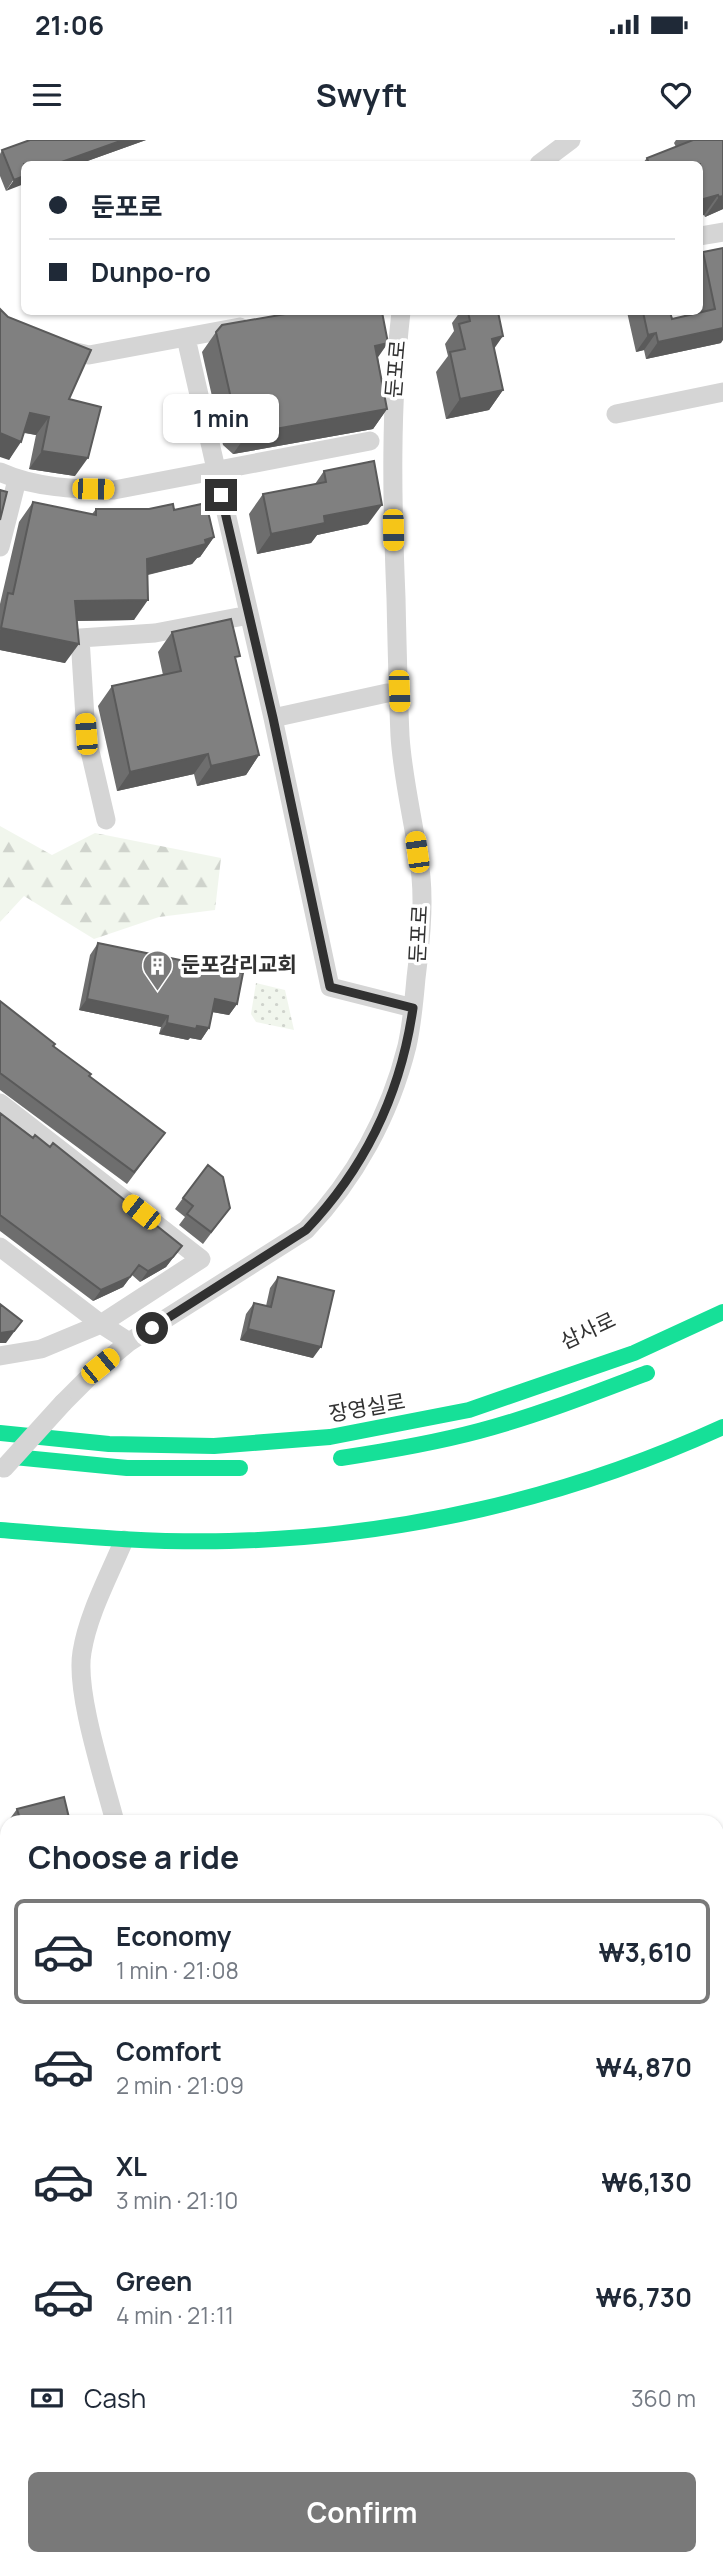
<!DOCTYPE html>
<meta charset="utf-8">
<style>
:root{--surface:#fff;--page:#f2f2f3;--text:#1f2937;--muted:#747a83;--line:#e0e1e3;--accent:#797979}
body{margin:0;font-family:Manrope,"Noto Sans KR",sans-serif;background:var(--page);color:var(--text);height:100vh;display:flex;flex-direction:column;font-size:26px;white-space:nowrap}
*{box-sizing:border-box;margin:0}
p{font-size:23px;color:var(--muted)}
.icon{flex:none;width:38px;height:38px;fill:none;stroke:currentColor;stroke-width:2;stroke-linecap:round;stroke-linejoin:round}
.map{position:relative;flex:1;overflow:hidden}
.panel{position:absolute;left:0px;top:1675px;width:724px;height:751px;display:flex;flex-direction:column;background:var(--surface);border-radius:21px 21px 0 0;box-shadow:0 2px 5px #0004}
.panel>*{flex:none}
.hud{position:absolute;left:21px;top:21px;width:682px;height:154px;border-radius:10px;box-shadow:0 2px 5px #0004;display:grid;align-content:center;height:154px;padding:0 28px;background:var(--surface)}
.end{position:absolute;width:32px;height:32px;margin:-16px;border:9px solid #313131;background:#fff;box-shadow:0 0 0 4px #fff}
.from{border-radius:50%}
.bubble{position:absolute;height:49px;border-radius:10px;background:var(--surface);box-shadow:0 2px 5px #0004;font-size:23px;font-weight:700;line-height:49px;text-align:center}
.car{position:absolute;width:21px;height:42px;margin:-21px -10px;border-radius:9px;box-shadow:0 0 5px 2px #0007;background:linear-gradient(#f5c518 24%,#345 0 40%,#f5c518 0 76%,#345 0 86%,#f5c518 0)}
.hud b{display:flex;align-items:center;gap:24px;height:66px;font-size:26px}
.hud b+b{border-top:2px solid var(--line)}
.hud i{width:18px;height:18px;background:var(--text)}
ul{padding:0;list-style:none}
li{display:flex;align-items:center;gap:21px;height:105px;margin:0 14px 10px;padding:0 14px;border:4px solid transparent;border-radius:10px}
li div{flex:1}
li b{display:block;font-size:26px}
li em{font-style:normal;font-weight:700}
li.current{border-color:var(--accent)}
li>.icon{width:63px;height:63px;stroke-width:1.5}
h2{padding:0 28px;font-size:32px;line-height:84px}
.pay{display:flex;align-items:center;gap:18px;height:77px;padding:0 28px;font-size:26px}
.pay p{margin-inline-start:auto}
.primary-button{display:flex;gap:14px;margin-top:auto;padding:14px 28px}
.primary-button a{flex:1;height:80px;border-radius:10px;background:var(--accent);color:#fff;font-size:28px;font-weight:700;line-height:80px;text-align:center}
.status{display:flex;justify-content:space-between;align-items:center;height:49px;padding:0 35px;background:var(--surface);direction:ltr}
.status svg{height:19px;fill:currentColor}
header{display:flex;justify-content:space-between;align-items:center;height:91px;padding:0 28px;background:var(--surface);font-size:32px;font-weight:700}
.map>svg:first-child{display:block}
.forest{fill:url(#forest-firs)}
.park{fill:url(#park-dots)}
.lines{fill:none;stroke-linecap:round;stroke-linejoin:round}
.street{stroke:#d5d5d5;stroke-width:19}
.fast{stroke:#16e098;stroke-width:16}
.street-bridge{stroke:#d5d5d5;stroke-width:19}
.wall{fill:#6e6e6e}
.shaded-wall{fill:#5a5a5a}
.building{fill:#808080;stroke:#5a5a5a;stroke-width:2}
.route{stroke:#313131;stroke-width:9}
.labels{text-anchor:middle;stroke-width:7;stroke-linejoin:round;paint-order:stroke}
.street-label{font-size:21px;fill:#313131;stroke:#fff}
.poi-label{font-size:21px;font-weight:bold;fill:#313131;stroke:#fff;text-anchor:start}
</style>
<div class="status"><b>21:06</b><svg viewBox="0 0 49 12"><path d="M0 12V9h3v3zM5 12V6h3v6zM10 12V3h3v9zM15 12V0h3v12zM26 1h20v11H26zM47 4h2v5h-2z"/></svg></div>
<header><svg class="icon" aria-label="menu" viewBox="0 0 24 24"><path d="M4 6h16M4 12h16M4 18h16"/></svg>Swyft<svg class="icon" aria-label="heart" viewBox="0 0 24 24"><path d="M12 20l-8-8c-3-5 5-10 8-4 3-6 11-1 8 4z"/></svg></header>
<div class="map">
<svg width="723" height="2425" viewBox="0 0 723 2425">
<defs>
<pattern id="forest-firs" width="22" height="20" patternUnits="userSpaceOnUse" patternTransform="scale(1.75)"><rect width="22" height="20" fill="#f1f6ed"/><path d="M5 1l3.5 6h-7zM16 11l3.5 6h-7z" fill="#cfd3cc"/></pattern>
<pattern id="park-dots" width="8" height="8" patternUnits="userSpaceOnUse" patternTransform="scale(1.75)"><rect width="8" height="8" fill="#f1f6ed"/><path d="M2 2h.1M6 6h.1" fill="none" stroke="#cfd3cc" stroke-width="1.8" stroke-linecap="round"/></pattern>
</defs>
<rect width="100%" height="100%" fill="#fff"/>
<!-- forest -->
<path class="forest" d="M0,686L52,715L95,693L221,718L215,770L159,777L94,799L24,756L0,782Z"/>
<!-- park -->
<path class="park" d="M256,843L285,850L294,890L256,882L251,874Z
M723,1924V2230L718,2231V1925Z
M723,2329V2425H708L707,2419L718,2418V2338Z
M7,2373V2418L30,2419L32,2425H0V2374Z
M222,2419V2418L275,2419L272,2425H224Z
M368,2419H431L432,2425H365Z"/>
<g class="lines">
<!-- street -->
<path class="street" d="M539,24L571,0
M700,96L723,92
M186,198L273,578L330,847L413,868
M63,209L89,215L240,187
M616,274L723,252
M0,332C35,348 75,349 114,350L370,301
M0,407L17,340
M273,578L387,553
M106,680L86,594L80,498L155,493L249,475
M0,963L201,1119L101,1184L41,1209L0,1216
M0,1107L101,1184L129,1202
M63,1263L100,1226L129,1202L306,1090C355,1039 390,975 407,906C412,884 414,861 416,838C420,805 424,770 421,737C416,690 403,643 400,596C398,550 397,504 396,458C392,362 390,267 401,172
M115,1682C104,1639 75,1552 82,1512C88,1474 109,1436 124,1400
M718,1889L723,1887
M0,2068L7,2067"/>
<!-- fast -->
<path class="fast" d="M0,1293L109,1304L214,1306L330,1297L469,1270L634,1213L723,1172
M14,1317L127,1328H240
M341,1318C387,1311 434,1303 479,1291C536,1276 592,1254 647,1233
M0,1390C76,1396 152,1403 229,1401C399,1397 568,1358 723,1287
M0,1801L7,1829
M154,2418L155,2425"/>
<!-- street-bridge -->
<path class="street-bridge" d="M4,1328L63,1263"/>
</g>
<!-- wall -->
<path class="wall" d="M30,0H146L79,24H24L6,51L0,36V14L2,10Z
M676,0H723V69L705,77L704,75L700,76V24H642L647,18L676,7L674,3Z
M723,108L721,203L646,219L644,210L636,212L627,172H670L672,179L700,173V116L703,112Z
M0,169L69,259L75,336L29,329L36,295L24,293L9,320Z
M460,172H498L494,209L503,250L489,270L446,279L436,232L448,216L445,204L454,191L452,183Z
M216,192L378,218L387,269L373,289L233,314L223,305L202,212Z
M324,331L368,384L317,395L311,403L257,414L249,374L263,354L315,344Z
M33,362L92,374L96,369L174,370L214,397L200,417L197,418L192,424L148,435L134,480L77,481L65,523L0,510V464L19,382Z
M172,492L236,521L259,615L246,635L197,646L194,634L117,651L98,566L112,546L163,535L158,512Z
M98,803L237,864L229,875L212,872L209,888L201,900L190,898L188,900L159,894L161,887L79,870L90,815Z
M0,861L89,936L165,993L127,1044L0,950Z
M0,973L182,1106L166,1127L140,1142L132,1135L123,1147L93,1161L0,1091Z
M183,1058L230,1068L203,1104L179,1085L185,1077L175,1069Z
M278,1137L313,1218L240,1200L246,1174L254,1163L266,1166L270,1148Z
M17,1669L70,1682H10L9,1680Z
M7,2365V2394L1,2396L0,2375Z
M46,2418H93L95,2425H47Z
M300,2418H348L341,2420L342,2425H296Z
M464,2418H513L515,2425H466Z
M642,2418H691L693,2425H643Z"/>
<!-- shaded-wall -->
<path class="shaded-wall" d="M123,0H146L79,24H56Z
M24,36V44L6,51L14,40Z
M718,55L704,75L700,76V60Z
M723,56V69L705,77L719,57Z
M723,186V200L721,203L646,219L658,202Z
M656,193L644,210L636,212L648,195Z
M503,196L489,216L492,199Z
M388,203L374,223L375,206Z
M503,250L489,270L446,279L460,259Z
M387,269L373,289L233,314L247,294Z
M30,273L49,277L36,295L17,291Z
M0,293L21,302L9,320L0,317Z
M42,311L88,318L75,336L29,329Z
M382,365L368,384L317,395L311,403L257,414L271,394L324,376Z
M214,397L200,417L197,418L192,424L133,438L147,419Z
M148,460L134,480L62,481L75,461Z
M1,488L79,504L65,523L0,510V490Z
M208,614L194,634L117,651L130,632Z
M259,615L246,635L197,646L211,626Z
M87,859L168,876L161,887L79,870Z
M215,859L237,864L229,875L207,871Z
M167,883L197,886L209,888L201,900L190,898L188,900L159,894Z
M182,1106L166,1127L140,1142L148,1131Z
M139,1125L123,1147L93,1161L101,1150Z
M22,1181L6,1203H0V1193Z
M248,1189L321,1207L313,1218L240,1200Z
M7,2314V2324L0,2325V2316Z
M7,2387V2394L1,2396Z"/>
<!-- building -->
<path class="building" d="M30,0H123L56,24H24V36L14,40L2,10Z
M693,0H723V56L719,57L718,55L700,60V24H649L647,18Z
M723,108V188L658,202L656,193L648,195L643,172H670L672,179L715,169L703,112Z
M0,169L8,177L91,210L69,259L101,267L88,318L42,311L49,277L30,273L21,302L0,293Z
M297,172H382L388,203L375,206L387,269L247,294L237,285L216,192L222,185Z
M468,172H498L503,196L492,199L503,250L460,259L450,212L465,209L459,184L470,181Z
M374,321L382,365L324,376L325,383L271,394L263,354L326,342L324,331Z
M0,350L7,352L0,380Z
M33,362L96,375V369H149L173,364L174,370L206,363L214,397L205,400L206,404L147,419L148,460L75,461L79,504L1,488L8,453L13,454Z
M231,479L240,516L235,517L259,615L211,626L208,614L130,632L112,546L181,531L172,492Z
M98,803L243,833L237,864L215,859L209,888L197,886L196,889L167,883L168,876L87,859Z
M0,861L55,904L53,906L91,934L89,936L165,993L134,1032L0,933Z
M0,973L33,998L35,995L50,1007L53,1003L182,1106L173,1117L148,1131L139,1125L130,1137L101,1150L0,1075Z
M208,1025L223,1037L230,1068L211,1092L187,1074L193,1066L183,1058Z
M278,1137L334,1151L321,1207L248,1189L254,1163L271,1167Z
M0,1164L22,1181L14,1191L0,1193Z
M64,1657L70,1682H21L17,1669Z
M97,1677L98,1682H76Z
M7,2217V2314L0,2316V2218Z
M64,2418H93L95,2425H66Z
M304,2418H341L342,2425H306Z
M482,2418H513L515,2425H484Z
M661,2418H691L693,2425H662Z"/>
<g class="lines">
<!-- route -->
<path class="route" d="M152,1188L306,1090C365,1028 401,952 413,868L330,847L273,578L221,355"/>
</g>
<!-- icons -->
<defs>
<symbol id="building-pin" viewBox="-11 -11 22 30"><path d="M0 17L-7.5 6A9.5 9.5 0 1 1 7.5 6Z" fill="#797979" stroke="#fff"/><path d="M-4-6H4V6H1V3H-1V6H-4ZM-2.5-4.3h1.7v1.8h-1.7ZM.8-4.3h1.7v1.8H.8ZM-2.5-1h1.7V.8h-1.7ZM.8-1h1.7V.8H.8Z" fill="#fff"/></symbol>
</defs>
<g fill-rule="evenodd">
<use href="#building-pin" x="140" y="808" width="35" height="47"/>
</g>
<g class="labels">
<!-- street labels -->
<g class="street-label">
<text transform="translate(396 229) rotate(-85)" y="7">둔포로</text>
<text transform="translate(419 794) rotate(-87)" y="7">둔포로</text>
<text transform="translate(588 1191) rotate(-25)" y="7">삼사로</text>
<text transform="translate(367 1268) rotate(-10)" y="7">장영실로</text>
</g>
<!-- poi labels -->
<g class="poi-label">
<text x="181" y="832">둔포감리교회</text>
</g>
</g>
</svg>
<i class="end from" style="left:152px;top:1188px"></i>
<i class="end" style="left:221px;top:355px"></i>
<div class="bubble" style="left:163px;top:254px;width:116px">1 min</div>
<i class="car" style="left:93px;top:349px;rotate:91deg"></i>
<i class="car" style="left:393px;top:390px;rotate:179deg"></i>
<i class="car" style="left:399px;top:551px;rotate:178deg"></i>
<i class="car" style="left:86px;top:594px;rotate:356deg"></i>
<i class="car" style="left:417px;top:712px;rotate:352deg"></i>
<i class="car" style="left:141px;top:1072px;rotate:308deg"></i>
<i class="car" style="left:100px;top:1226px;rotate:51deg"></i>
<div class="hud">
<b><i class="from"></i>둔포로</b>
<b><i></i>Dunpo-ro</b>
</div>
<section class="panel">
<h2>Choose a ride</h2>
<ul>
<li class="current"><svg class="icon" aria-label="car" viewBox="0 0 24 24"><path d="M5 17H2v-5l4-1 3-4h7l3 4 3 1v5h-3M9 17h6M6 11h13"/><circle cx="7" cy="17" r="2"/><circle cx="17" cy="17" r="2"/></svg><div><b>Economy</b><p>1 min · 21:08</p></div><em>₩3,610</em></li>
<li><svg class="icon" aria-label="car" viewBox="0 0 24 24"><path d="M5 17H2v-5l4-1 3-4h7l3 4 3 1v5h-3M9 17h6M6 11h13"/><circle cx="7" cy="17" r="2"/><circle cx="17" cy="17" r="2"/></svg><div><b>Comfort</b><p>2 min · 21:09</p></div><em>₩4,870</em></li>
<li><svg class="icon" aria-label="car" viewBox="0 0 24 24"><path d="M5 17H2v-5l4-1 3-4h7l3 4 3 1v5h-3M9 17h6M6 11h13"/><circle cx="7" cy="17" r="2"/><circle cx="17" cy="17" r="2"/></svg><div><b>XL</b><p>3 min · 21:10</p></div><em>₩6,130</em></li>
<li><svg class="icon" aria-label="car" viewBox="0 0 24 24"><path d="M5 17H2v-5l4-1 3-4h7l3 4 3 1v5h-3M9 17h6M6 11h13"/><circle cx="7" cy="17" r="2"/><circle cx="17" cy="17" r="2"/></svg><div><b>Green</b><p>4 min · 21:11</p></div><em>₩6,730</em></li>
</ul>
<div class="pay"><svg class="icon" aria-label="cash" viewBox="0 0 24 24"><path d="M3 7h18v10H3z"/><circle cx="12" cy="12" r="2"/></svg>Cash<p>360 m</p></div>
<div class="primary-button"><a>Confirm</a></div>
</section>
</div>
